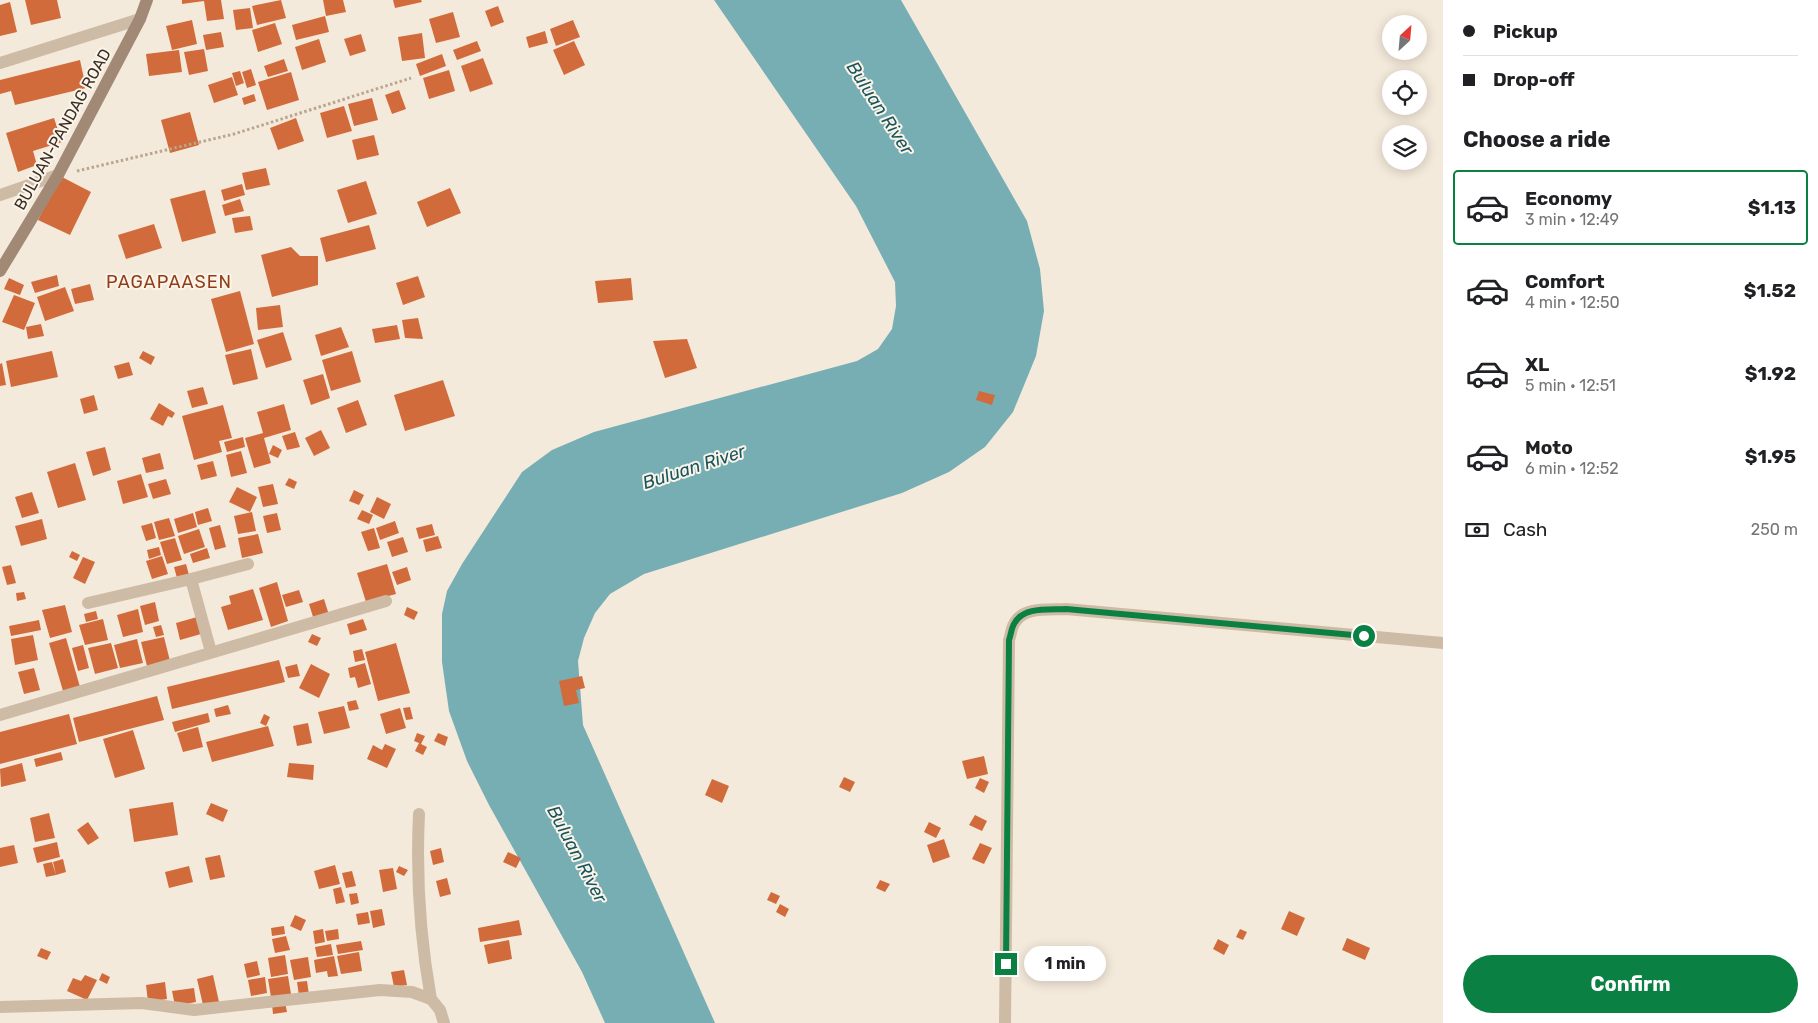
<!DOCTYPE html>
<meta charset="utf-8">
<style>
:root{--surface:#fff;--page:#f2f2f2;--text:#202124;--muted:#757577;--line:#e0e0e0;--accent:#0b8043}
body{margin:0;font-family:Rubik,sans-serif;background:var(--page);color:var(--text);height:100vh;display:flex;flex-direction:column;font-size:19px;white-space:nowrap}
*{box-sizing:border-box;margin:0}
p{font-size:16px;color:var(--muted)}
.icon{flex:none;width:28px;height:28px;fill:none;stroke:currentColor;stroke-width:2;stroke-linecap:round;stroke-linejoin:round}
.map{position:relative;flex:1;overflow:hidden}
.details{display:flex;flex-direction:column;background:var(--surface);width:375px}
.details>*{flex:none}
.guide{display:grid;align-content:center;height:110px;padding:0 20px;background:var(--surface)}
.needle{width:32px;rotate:26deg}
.buttons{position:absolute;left:1382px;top:15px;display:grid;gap:10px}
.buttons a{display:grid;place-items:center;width:45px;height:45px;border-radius:50%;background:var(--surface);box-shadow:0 2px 12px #0003;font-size:25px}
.end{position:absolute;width:22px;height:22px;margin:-11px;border:6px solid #0b8043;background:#fff;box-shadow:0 0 0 2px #fff}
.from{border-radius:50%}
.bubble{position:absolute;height:35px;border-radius:18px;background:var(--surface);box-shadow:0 2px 12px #0003;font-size:16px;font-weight:700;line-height:35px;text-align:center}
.guide b{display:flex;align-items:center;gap:18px;height:48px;font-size:19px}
.guide b+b{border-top:1px solid var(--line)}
.guide i{width:12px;height:12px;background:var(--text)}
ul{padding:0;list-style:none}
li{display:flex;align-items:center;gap:15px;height:75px;margin:0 10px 8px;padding:0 10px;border:2px solid transparent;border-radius:5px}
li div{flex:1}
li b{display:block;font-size:19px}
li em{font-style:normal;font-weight:700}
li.selected{border-color:var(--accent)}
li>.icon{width:45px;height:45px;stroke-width:1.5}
h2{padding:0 20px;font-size:22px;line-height:60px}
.pay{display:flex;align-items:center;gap:12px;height:55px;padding:0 20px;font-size:19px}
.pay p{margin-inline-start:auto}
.primary-button{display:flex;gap:10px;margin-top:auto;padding:10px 20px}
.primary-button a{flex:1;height:58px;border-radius:30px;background:var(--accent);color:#fff;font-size:20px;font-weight:700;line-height:58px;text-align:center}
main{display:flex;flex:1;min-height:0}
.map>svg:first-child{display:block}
.water{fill:#77aeb4}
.building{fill:#d26b3b}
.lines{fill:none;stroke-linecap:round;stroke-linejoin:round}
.path{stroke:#baa58f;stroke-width:3;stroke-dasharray:2.5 2.5;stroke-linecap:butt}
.street{stroke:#cebba5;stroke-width:12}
.secondary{stroke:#a28976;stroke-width:12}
.route{stroke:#0b8043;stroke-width:6}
.labels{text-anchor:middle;stroke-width:4;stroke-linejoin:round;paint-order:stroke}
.street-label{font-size:16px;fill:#392e27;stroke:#fbf4e8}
.water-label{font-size:18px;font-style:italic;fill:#18555f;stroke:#fbf4e8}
.neighbourhood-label{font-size:18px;letter-spacing:1px;fill:#903d18;stroke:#fbf4e8}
</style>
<main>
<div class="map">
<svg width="1443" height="1023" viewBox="0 0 1443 1023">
<rect width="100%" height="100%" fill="#f4eadb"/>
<!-- water -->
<path class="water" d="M714,0H901L1027,221L1040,269L1044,311L1036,356L1013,412L985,447L949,472L902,493L644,574L610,594L595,613L584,638L578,661L583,725L715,1023H605L582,972L489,805L467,761L449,711L442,662V614L447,591L462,564L522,472L552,450L594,432L857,361L878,349L892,329L896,306L895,282L856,206Z"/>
<!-- building -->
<path class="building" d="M25,0H57L61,18L31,25Z
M182,0H221L224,19L207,21L204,1L182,4Z
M281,0L286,18L257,25L252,6Z
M323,0H343L346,12L326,16Z
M393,0H421L422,2L395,8Z
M10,2L17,32L0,36V5Z
M498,6L504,22L491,27L485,11Z
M250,8L253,28L236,30L233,10Z
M453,12L460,37L436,43L429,19Z
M325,16L329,32L296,40L292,25Z
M192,20L197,44L172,50L166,26Z
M573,20L580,37L556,46L550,29Z
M275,23L282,44L258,52L252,30Z
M545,31L548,43L529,48L526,37Z
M221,32L224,47L206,50L203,35Z
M422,33L425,58L402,61L398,37Z
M361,34L366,51L350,56L344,39Z
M319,39L326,62L302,70L295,47Z
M477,41L481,51L457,60L453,50Z
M574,41L585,65L564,75L553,50Z
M204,49L208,71L189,75L184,52Z
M179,50L182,72L149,76L146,54Z
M442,54L446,66L420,76L416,64Z
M483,58L493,84L470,92L461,66Z
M284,59L288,71L268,77L264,66Z
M80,60L86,88L15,105L11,91L0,94V80Z
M251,69L256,85L247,88L242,72Z
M449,70L455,91L429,99L423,78Z
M240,71L244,83L236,86L232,73Z
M291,72L299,100L267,110L258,82Z
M232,77L238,95L214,103L208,85Z
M399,90L406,109L392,114L385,95Z
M254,94L256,101L244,105L242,98Z
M372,98L378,120L354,126L348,104Z
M344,106L352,131L327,138L320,113Z
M190,112L199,145L170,153L161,120Z
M54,118L62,142L33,151L37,165L18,172L6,133Z
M296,118L304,141L278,150L270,128Z
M374,135L379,155L357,160L352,140Z
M266,168L270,185L246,190L242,173Z
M60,176L91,192L70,235L38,220Z
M366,181L377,214L348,223L337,190Z
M242,184L245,195L224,201L221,190Z
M450,188L461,213L427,227L417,202Z
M205,190L216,233L182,242L170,199Z
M240,199L244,211L225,216L222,205Z
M250,216L253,230L235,233L232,218Z
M154,224L162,248L126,259L118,235Z
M369,225L376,249L326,262L320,238Z
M291,247L300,256H318V285L272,297L261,255Z
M57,275L59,286L35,293L31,282Z
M418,276L425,297L403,305L396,283Z
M9,278L24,285L20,295L4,289Z
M631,278L633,300L598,303L595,281Z
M90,284L94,300L75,304L71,289Z
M65,287L74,311L45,321L37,297Z
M240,291L254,344L226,352L211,299Z
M14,295L35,303L24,330L2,322Z
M280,305L283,327L258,330L256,308Z
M418,318L423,339L405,338L402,320Z
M41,324L44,336L28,339L26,327Z
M397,325L400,339L375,343L372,329Z
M341,327L349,347L321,356L315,335Z
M283,332L292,360L266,368L257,340Z
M687,339L697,368L665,378L653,341Z
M251,349L258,379L233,385L225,355Z
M52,351L58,377L11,387L6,361Z
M143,351L155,357L151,365L139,358Z
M352,351L361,382L331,391L322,360Z
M129,362L133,375L118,379L114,366Z
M2,363L6,385L0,386V364Z
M323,374L330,398L311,405L303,380Z
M443,380L455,416L405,431L394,395Z
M203,387L208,404L192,408L187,391Z
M979,391L995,395L992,405L976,400Z
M94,395L98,410L84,414L80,399Z
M358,400L367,425L346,433L337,408Z
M159,403L175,413L172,418L168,416L163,426L150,419Z
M284,404L291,430L264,438L271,463L254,468L245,438L263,433L257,412Z
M223,405L232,438L219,441L222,452L194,460L182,416Z
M321,430L330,448L314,456L305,438Z
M295,432L300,447L287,450L282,436Z
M243,437L245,447L227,452L224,442Z
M273,445L282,450L278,458L269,454Z
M105,447L111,470L93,476L86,452Z
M241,451L247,473L231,477L226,455Z
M160,453L164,469L146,473L142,458Z
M213,461L217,476L201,480L197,465Z
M75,463L86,500L58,508L47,472Z
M141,474L148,497L123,504L117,481Z
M289,478L297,482L294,489L285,485Z
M166,479L171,494L153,499L148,484Z
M273,484L278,504L263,507L258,487Z
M237,487L257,497L250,512L229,502Z
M354,490L364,495L359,505L349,501Z
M32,492L39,513L22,518L15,497Z
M377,497L391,504L384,519L370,512Z
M208,508L212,521L198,525L195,512Z
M362,510L373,515L369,524L357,519Z
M252,512L256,531L238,534L234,516Z
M193,513L197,527L178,533L174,519Z
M277,513L281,530L267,533L263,516Z
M169,518L175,536L159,540L154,522Z
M42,519L47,539L21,546L15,526Z
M395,521L399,533L380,540L376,528Z
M152,523L156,538L146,541L141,526Z
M432,524L435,535L419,539L416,528Z
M220,525L226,547L215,550L209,528Z
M374,528L380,548L368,551L361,532Z
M199,529L205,547L184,554L178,536Z
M258,534L263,553L242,558L238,538Z
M438,536L442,548L426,552L423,540Z
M403,537L408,552L392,557L387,542Z
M175,538L182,560L167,564L160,542Z
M159,547L161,555L149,559L147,550Z
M207,548L210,558L193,563L190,554Z
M72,551L80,555L77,561L69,557Z
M162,556L168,574L152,579L146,561Z
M83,557L95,562L85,584L73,578Z
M186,564L189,575L177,578L174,567Z
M387,564L396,594L366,602L357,573Z
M11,565L16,583L7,585L2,567Z
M407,567L411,580L397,585L392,572Z
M277,582L288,621L271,627L259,588Z
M253,589L263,620L228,630L221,607L231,604L229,596Z
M299,590L303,602L286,607L282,595Z
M24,592L26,599L17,601L16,593Z
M324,599L329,615L314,620L309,604Z
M155,602L159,621L145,625L140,606Z
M65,605L72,632L50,638L42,610Z
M407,607L418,612L414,620L404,615Z
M138,609L143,632L123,637L117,615Z
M96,611L98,619L86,622L84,614Z
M197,617L201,634L180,640L176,623Z
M103,619L108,640L85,645L79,625Z
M363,619L367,630L350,635L347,624Z
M39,620L41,630L11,636L9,626Z
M161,625L164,635L156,637L153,627Z
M312,634L321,638L317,646L308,642Z
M33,635L38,660L15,665L11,639Z
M164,637L170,661L147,666L141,642Z
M66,638L80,687L63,691L49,643Z
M137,639L143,663L120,668L114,645Z
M111,643L118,668L95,674L88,648Z
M396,643L410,693L378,701L365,652Z
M83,645L89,668L78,671L72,648Z
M362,649L365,660L355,662L353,651Z
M279,660L285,682L172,709L167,687Z
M365,663L371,684L358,688L355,677L350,678L348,668Z
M297,664L300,676L288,678L285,667Z
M311,664L330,674L319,698L299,688Z
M34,668L40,690L24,694L18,672Z
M582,676L585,688L576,690L579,703L564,706L559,681Z
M157,696L164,720L79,742L73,718Z
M356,700L359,709L349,711L347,702Z
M228,705L231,714L216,717L214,709Z
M344,706L350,728L324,734L318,712Z
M410,707L413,719L406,720L403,708Z
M400,708L406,728L386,734L380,714Z
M208,713L210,722L175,732L172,722Z
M69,714L77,744L0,764V732Z
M264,714L270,717L266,726L260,723Z
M308,723L312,743L297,746L293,726Z
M268,726L274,746L212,762L206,742Z
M198,727L203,747L183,752L177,733Z
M133,730L145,769L115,778L103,739Z
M417,733L425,736L421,744L427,747L423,755L415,751L419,743L414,741Z
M438,733L448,737L445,746L434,741Z
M385,744L396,749L387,768L367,759L373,745L382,750Z
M61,752L63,760L36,767L34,759Z
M984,756L988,774L967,779L962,761Z
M22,763L26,781L1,787L0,769Z
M289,763L314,765L313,780L287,777Z
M844,777L855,782L850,792L839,787Z
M980,778L989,782L984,793L975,788Z
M712,779L729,786L722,803L705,795Z
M173,802L178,835L134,842L129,809Z
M211,803L228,810L223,822L206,814Z
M49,813L55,838L35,842L30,818Z
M975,815L987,821L982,831L969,825Z
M88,822L99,838L88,845L77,830Z
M929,822L941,828L936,838L924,832Z
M944,839L950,857L933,863L927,845Z
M57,842L60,857L37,863L33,848Z
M980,843L992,848L984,864L972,859Z
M14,845L18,863L0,867V848Z
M441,848L444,862L433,865L430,851Z
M508,852L521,858L516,868L503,862Z
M220,855L225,877L210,880L205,858Z
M63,859L66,872L56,875L53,862Z
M52,862L56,875L46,877L43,864Z
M335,865L340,884L319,889L314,871Z
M189,866L193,882L169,888L165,872Z
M399,866L408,870L404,876L396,872Z
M393,868L397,889L383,892L379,870Z
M352,871L356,886L346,888L342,873Z
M447,878L451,894L440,897L436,881Z
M880,880L890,884L885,892L876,888Z
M341,887L345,902L336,904L333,889Z
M771,892L780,896L776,904L767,900Z
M357,893L359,903L351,905L349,894Z
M780,904L789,909L785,917L776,912Z
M382,909L385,925L373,928L370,911Z
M1289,911L1305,918L1297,936L1281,929Z
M368,912L370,923L358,925L356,914Z
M295,915L306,920L301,931L290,926Z
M519,920L522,935L480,942L478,928Z
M284,926L285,934L272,936L271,928Z
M323,929L325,942L315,944L313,931Z
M338,929L339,939L327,941L325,931Z
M1240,929L1247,932L1243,940L1236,937Z
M286,936L290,950L275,953L272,939Z
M1347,938L1370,948L1365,960L1342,950Z
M1218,939L1229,945L1224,955L1213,949Z
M509,940L512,959L488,964L484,945Z
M361,941L363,950L338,954L336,945Z
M331,944L333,955L317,957L315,947Z
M41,948L51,952L47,960L37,956Z
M359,952L362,971L341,974L337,956Z
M285,955L288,974L271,977L268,958Z
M334,956L338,976L328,977L327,971L316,973L314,960Z
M308,957L311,977L294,980L290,960Z
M257,961L260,975L247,978L244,964Z
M404,970L407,985L394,987L391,972Z
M102,973L110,977L107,984L99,980Z
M85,975L97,980L87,1000L67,991L73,978L81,981Z
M213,975L219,1002L203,1005L197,979Z
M288,976L291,994L271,997L268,979Z
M265,977L267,993L251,996L248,980Z
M307,981L309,995L299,996L297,982Z
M165,982L167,999L148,1002L146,985Z
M194,988L196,1002L175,1006L172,991Z
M285,1002L287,1012L273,1014L272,1004Z"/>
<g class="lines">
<!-- path -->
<path class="path" d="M77,171L234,134L411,78"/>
<!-- street -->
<path class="street" d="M0,63L140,19
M0,195L58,175
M191,579L211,652
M88,603L191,579L248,564
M0,715L386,601
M419,814C416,876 420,938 431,999
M0,1007L142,1003L194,1010L380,990L412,992L431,999L440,1010L444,1023
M1005,1023L1009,640C1011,635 1011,629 1014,624C1023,606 1049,610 1066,609L1443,643"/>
<!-- secondary -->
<path class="secondary" d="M0,271L58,175L140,19L147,0"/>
</g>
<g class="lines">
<!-- route -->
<path class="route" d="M1006,964L1009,640C1011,635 1011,629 1014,624C1023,606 1049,610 1066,609L1364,636"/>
</g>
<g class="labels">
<!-- street labels -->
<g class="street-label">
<text transform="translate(62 129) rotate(-61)" y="6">BULUAN-PANDAG ROAD</text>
</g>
<!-- water labels -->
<g class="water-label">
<text transform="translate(880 108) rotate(57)" y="6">Buluan River</text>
<text transform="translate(694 467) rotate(-18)" y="6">Buluan River</text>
<text transform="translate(577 854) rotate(62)" y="6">Buluan River</text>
</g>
<!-- neighbourhood labels -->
<g class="neighbourhood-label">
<text x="169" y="288">PAGAPAASEN</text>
</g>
</g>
</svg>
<div class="buttons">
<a><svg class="needle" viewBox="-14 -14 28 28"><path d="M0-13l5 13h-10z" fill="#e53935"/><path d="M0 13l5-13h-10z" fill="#757577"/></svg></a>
<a><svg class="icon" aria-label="locate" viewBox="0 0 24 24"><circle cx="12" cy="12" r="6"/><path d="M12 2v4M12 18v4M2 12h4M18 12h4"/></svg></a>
<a><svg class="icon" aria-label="layers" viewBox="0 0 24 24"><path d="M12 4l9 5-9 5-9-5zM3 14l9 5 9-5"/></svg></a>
</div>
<i class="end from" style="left:1364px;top:636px"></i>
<i class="end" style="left:1006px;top:964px"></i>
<div class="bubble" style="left:1024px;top:946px;width:82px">1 min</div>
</div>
<section class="details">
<div class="guide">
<b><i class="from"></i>Pickup</b>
<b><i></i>Drop-off</b>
</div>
<h2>Choose a ride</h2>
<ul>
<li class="selected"><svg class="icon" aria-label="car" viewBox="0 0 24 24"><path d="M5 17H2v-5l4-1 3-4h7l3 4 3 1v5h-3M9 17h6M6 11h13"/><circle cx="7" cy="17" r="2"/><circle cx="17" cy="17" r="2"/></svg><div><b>Economy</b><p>3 min · 12:49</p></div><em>$1.13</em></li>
<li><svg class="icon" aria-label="car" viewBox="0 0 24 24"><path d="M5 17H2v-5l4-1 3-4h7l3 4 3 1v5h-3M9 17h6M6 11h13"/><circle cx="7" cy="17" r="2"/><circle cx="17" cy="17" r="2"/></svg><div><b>Comfort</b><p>4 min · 12:50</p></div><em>$1.52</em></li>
<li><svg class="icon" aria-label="car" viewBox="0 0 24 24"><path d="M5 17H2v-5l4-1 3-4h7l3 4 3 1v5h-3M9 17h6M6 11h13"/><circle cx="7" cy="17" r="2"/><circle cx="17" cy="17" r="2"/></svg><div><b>XL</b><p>5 min · 12:51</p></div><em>$1.92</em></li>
<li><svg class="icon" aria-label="car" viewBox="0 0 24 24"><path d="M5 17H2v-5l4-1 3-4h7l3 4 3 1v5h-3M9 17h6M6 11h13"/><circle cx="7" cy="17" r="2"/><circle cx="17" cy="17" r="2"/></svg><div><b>Moto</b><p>6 min · 12:52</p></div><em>$1.95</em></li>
</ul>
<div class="pay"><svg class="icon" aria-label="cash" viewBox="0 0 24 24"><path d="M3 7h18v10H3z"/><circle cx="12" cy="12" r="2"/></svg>Cash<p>250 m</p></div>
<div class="primary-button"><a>Confirm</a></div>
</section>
</main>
